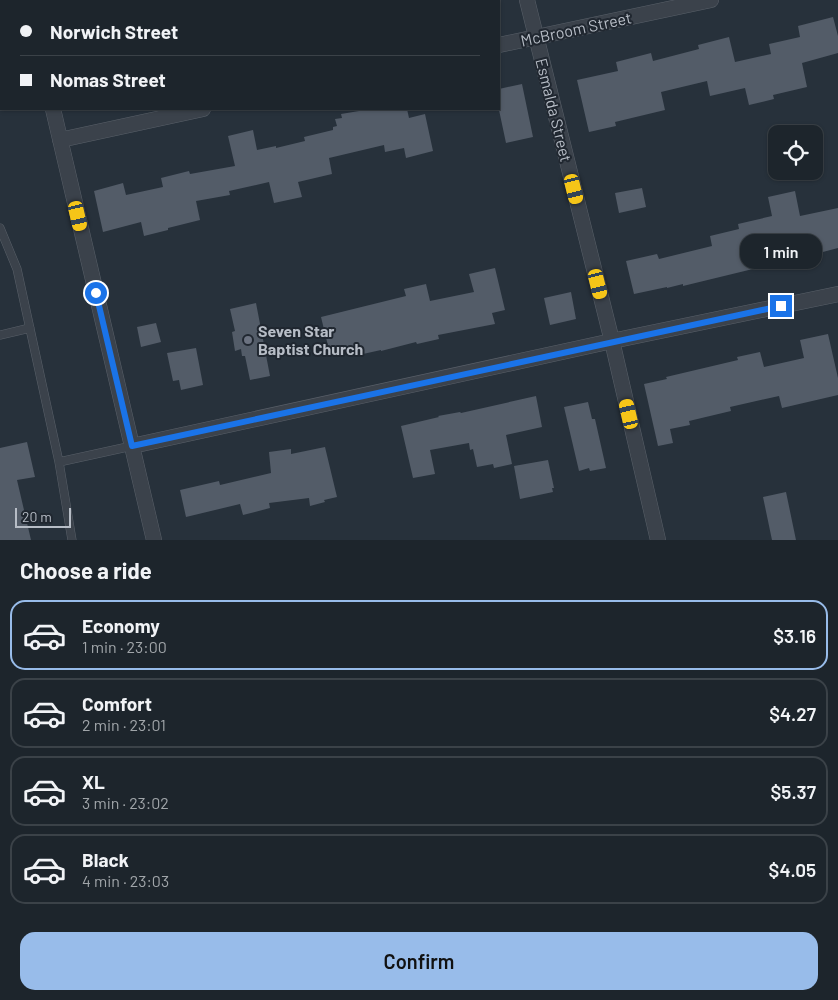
<!DOCTYPE html>
<meta charset="utf-8">
<style>
:root{--surface:#1d252c;--page:#252d34;--text:#f1f3f6;--muted:#a0a5a9;--line:#3b4248;--accent:#98bcea}
body{margin:0;font-family:Barlow,sans-serif;background:var(--page);color:var(--text);height:100vh;display:flex;flex-direction:column;font-size:19px;white-space:nowrap}
*{box-sizing:border-box;margin:0}
p{font-size:16px;color:var(--muted)}
.icon{flex:none;width:28px;height:28px;fill:none;stroke:currentColor;stroke-width:2;stroke-linecap:round;stroke-linejoin:round}
.map{position:relative;height:540px;overflow:hidden}
.side{display:flex;flex-direction:column;background:var(--surface);flex:1}
.side>*{flex:none}
.banner{position:absolute;left:0px;top:0px;width:500px;height:110px;box-shadow:0 1px 4px #0004,0 0 0 1px var(--line);display:grid;align-content:center;height:110px;padding:0 20px;background:var(--surface)}
.fabs{position:absolute;left:768px;top:125px;display:grid;gap:10px}
.fabs a{display:grid;place-items:center;width:55px;height:55px;border-radius:10px;background:var(--surface);box-shadow:0 1px 4px #0004,0 0 0 1px var(--line);font-size:25px}
.scale{position:absolute;left:15px;bottom:12px;width:56px;box-sizing:border-box;padding-left:5px;border:2px solid #b7bdc6;border-top:0;font-size:14px;line-height:18px;white-space:nowrap;color:#b7bdc6;-webkit-text-stroke:4px #202730;paint-order:stroke}
.end{position:absolute;width:22px;height:22px;margin:-11px;border:6px solid #1a73e8;background:#fff;box-shadow:0 0 0 2px #fff}
.from{border-radius:50%}
.bubble{position:absolute;height:35px;border-radius:15px;background:var(--surface);box-shadow:0 1px 4px #0004,0 0 0 1px var(--line);font-size:16px;font-weight:600;line-height:35px;text-align:center}
.car{position:absolute;width:15px;height:30px;margin:-15px -8px;border-radius:6px;box-shadow:0 0 4px 1px #0007;background:linear-gradient(#f5c518 24%,#345 0 40%,#f5c518 0 76%,#345 0 86%,#f5c518 0)}
.banner b{display:flex;align-items:center;gap:18px;height:48px;font-size:19px}
.banner b+b{border-top:1px solid var(--line)}
.banner i{width:12px;height:12px;background:var(--text)}
ul{padding:0;list-style:none}
li{display:flex;align-items:center;gap:15px;height:70px;margin:0 10px 8px;padding:0 10px;border:2px solid var(--line);border-radius:15px}
li div{flex:1}
li b{display:block;font-size:19px}
li em{font-style:normal;font-weight:600}
li.current{border-color:var(--accent)}
li>.icon{width:45px;height:45px;stroke-width:1.5}
h2{padding:0 20px;font-size:22px;line-height:60px}
.cta{display:flex;gap:10px;margin-top:auto;padding:10px 20px}
.cta a{flex:1;height:58px;border-radius:15px;background:var(--accent);color:#111;font-size:20px;font-weight:600;line-height:58px;text-align:center}
.map>svg:first-child{display:block}
.building{fill:#535c68}
.lines{fill:none;stroke-linecap:round;stroke-linejoin:round}
.service-casing{stroke:#596069;stroke-width:9}
.minor-casing{stroke:#596069;stroke-width:16}
.service{stroke:#3b424b;stroke-width:8}
.minor{stroke:#3b424b;stroke-width:15}
.route{stroke:#1a73e8;stroke-width:6}
.worship-dot{fill:#6b7280;stroke:#202730;stroke-width:2}
.labels{text-anchor:middle;stroke-width:4;stroke-linejoin:round;paint-order:stroke}
.street-label{font-size:16px;fill:#b7bdc6;stroke:#202730}
.poi-label{font-size:16px;font-weight:bold;fill:#b7bdc6;stroke:#202730;text-anchor:start}
</style>
<div class="map">
<svg width="838" height="540" viewBox="0 0 838 540">
<rect width="100%" height="100%" fill="#27313b"/>
<!-- building -->
<path class="building" d="M833,17L838,36V53L802,63L807,87L773,95L774,99L749,105L745,88L710,96L707,81L661,92L665,110L615,122L616,126L589,132L577,80L618,71L616,62L651,53L653,61L699,49L698,45L729,37L735,62L771,54L769,44L800,37L798,26Z
M522,84L533,137L506,143L499,110V89Z
M371,109H407L409,118L425,114L433,151L406,158L404,148L385,152L384,145L329,158L332,174L298,182L302,197L274,203L269,182L229,191L230,195L196,201L200,220L168,228V230L144,236L141,222L103,232L94,191L123,183L126,195L163,187L161,178L189,171L190,174L235,166L228,136L253,130L257,150L276,146V148L305,141L304,137L333,130V127L337,126L335,119L342,118L341,114Z
M642,188L646,207L619,213L615,193Z
M795,191L800,216L838,208V248L819,253L815,239L797,244L796,240L768,247L772,266L757,269V268L683,286V284L667,288V287L634,294L626,261L657,254L659,259L712,246L710,236L739,229L738,224L772,216L768,197Z
M495,268L505,310L492,313L495,324L438,335L439,339L417,344L416,342L381,351V350L354,356L352,348L330,354L321,317L406,296L404,289L426,284L430,301L474,292L469,274Z
M571,292L576,319L550,325L544,298Z
M256,303L270,376L250,380L245,356H242L241,349L235,351L232,332L235,331L230,309Z
M156,323L161,342L141,347L137,327Z
M828,334L838,378V395L782,408L779,396L730,407L731,411L689,421L690,425L670,429L673,443L658,446L644,384L667,379L666,377L738,360L737,357L760,352L764,367L804,358L800,340Z
M196,348L203,385L181,390L179,380L173,381L167,353Z
M536,396L542,427L506,435L512,464L494,468L493,464L477,467L473,449L470,450L469,443L430,450L435,474L413,478L401,426L439,417L438,416L460,412L461,413Z
M588,402L592,419H595L606,468L590,471L589,468L579,471L564,407Z
M27,442L35,477L17,480L31,540H0V448Z
M325,447L337,497L324,500L325,502L310,506L309,498L269,503L270,508L243,515L240,504L186,517L180,490L219,481L220,485L271,473L269,452L291,449V454Z
M548,460L554,488H552L553,492L520,499L514,466Z
M786,492L796,540H772L763,497Z"/>
<g class="lines">
<defs>
<path id="service" d="M0,20H1
M0,228L17,269L59,462L72,540
M0,335L30,328
M59,462L132,446"/>
<path id="minor" d="M32,0V1
M527,0L612,341L658,540
M499,45L711,0
M53,109L154,540
M60,140L203,109
M132,446L612,341L838,294"/>
</defs>
<!-- service casing -->
<use href="#service" class="service-casing"/>
<!-- minor casing -->
<use href="#minor" class="minor-casing"/>
<!-- service -->
<use href="#service" class="service"/>
<!-- minor -->
<use href="#minor" class="minor"/>
</g>
<g class="lines">
<!-- route -->
<path class="route" d="M96,293L132,446L781,306"/>
</g>
<!-- markers -->
<circle class="worship-dot" cx="248" cy="340" r="5"/>
<g class="labels">
<!-- street labels -->
<g class="street-label">
<text transform="translate(576 29) rotate(-12)" y="6">McBroom Street</text>
<text transform="translate(554 110) rotate(76)" y="6">Esmalda Street</text>
</g>
<!-- poi labels -->
<g class="poi-label">
<text x="258" y="337">Seven Star<tspan x="258" dy="18">Baptist Church</tspan></text>
</g>
</g>
</svg>
<div class="fabs">
<a><svg class="icon" aria-label="locate" viewBox="0 0 24 24"><circle cx="12" cy="12" r="6"/><path d="M12 2v4M12 18v4M2 12h4M18 12h4"/></svg></a>
</div>
<div class="scale">20 m</div>
<i class="end from" style="left:96px;top:293px"></i>
<i class="end" style="left:781px;top:306px"></i>
<div class="bubble" style="left:740px;top:234px;width:82px">1 min</div>
<i class="car" style="left:574px;top:189px;rotate:166deg"></i>
<i class="car" style="left:78px;top:216px;rotate:167deg"></i>
<i class="car" style="left:598px;top:284px;rotate:166deg"></i>
<i class="car" style="left:629px;top:414px;rotate:347deg"></i>
<div class="banner">
<b><i class="from"></i>Norwich Street</b>
<b><i></i>Nomas Street</b>
</div>
</div>
<section class="side">
<h2>Choose a ride</h2>
<ul>
<li class="current"><svg class="icon" aria-label="car" viewBox="0 0 24 24"><path d="M5 17H2v-5l4-1 3-4h7l3 4 3 1v5h-3M9 17h6M6 11h13"/><circle cx="7" cy="17" r="2"/><circle cx="17" cy="17" r="2"/></svg><div><b>Economy</b><p>1 min · 23:00</p></div><em>$3.16</em></li>
<li><svg class="icon" aria-label="car" viewBox="0 0 24 24"><path d="M5 17H2v-5l4-1 3-4h7l3 4 3 1v5h-3M9 17h6M6 11h13"/><circle cx="7" cy="17" r="2"/><circle cx="17" cy="17" r="2"/></svg><div><b>Comfort</b><p>2 min · 23:01</p></div><em>$4.27</em></li>
<li><svg class="icon" aria-label="car" viewBox="0 0 24 24"><path d="M5 17H2v-5l4-1 3-4h7l3 4 3 1v5h-3M9 17h6M6 11h13"/><circle cx="7" cy="17" r="2"/><circle cx="17" cy="17" r="2"/></svg><div><b>XL</b><p>3 min · 23:02</p></div><em>$5.37</em></li>
<li><svg class="icon" aria-label="car" viewBox="0 0 24 24"><path d="M5 17H2v-5l4-1 3-4h7l3 4 3 1v5h-3M9 17h6M6 11h13"/><circle cx="7" cy="17" r="2"/><circle cx="17" cy="17" r="2"/></svg><div><b>Black</b><p>4 min · 23:03</p></div><em>$4.05</em></li>
</ul>
<div class="cta"><a>Confirm</a></div>
</section>
